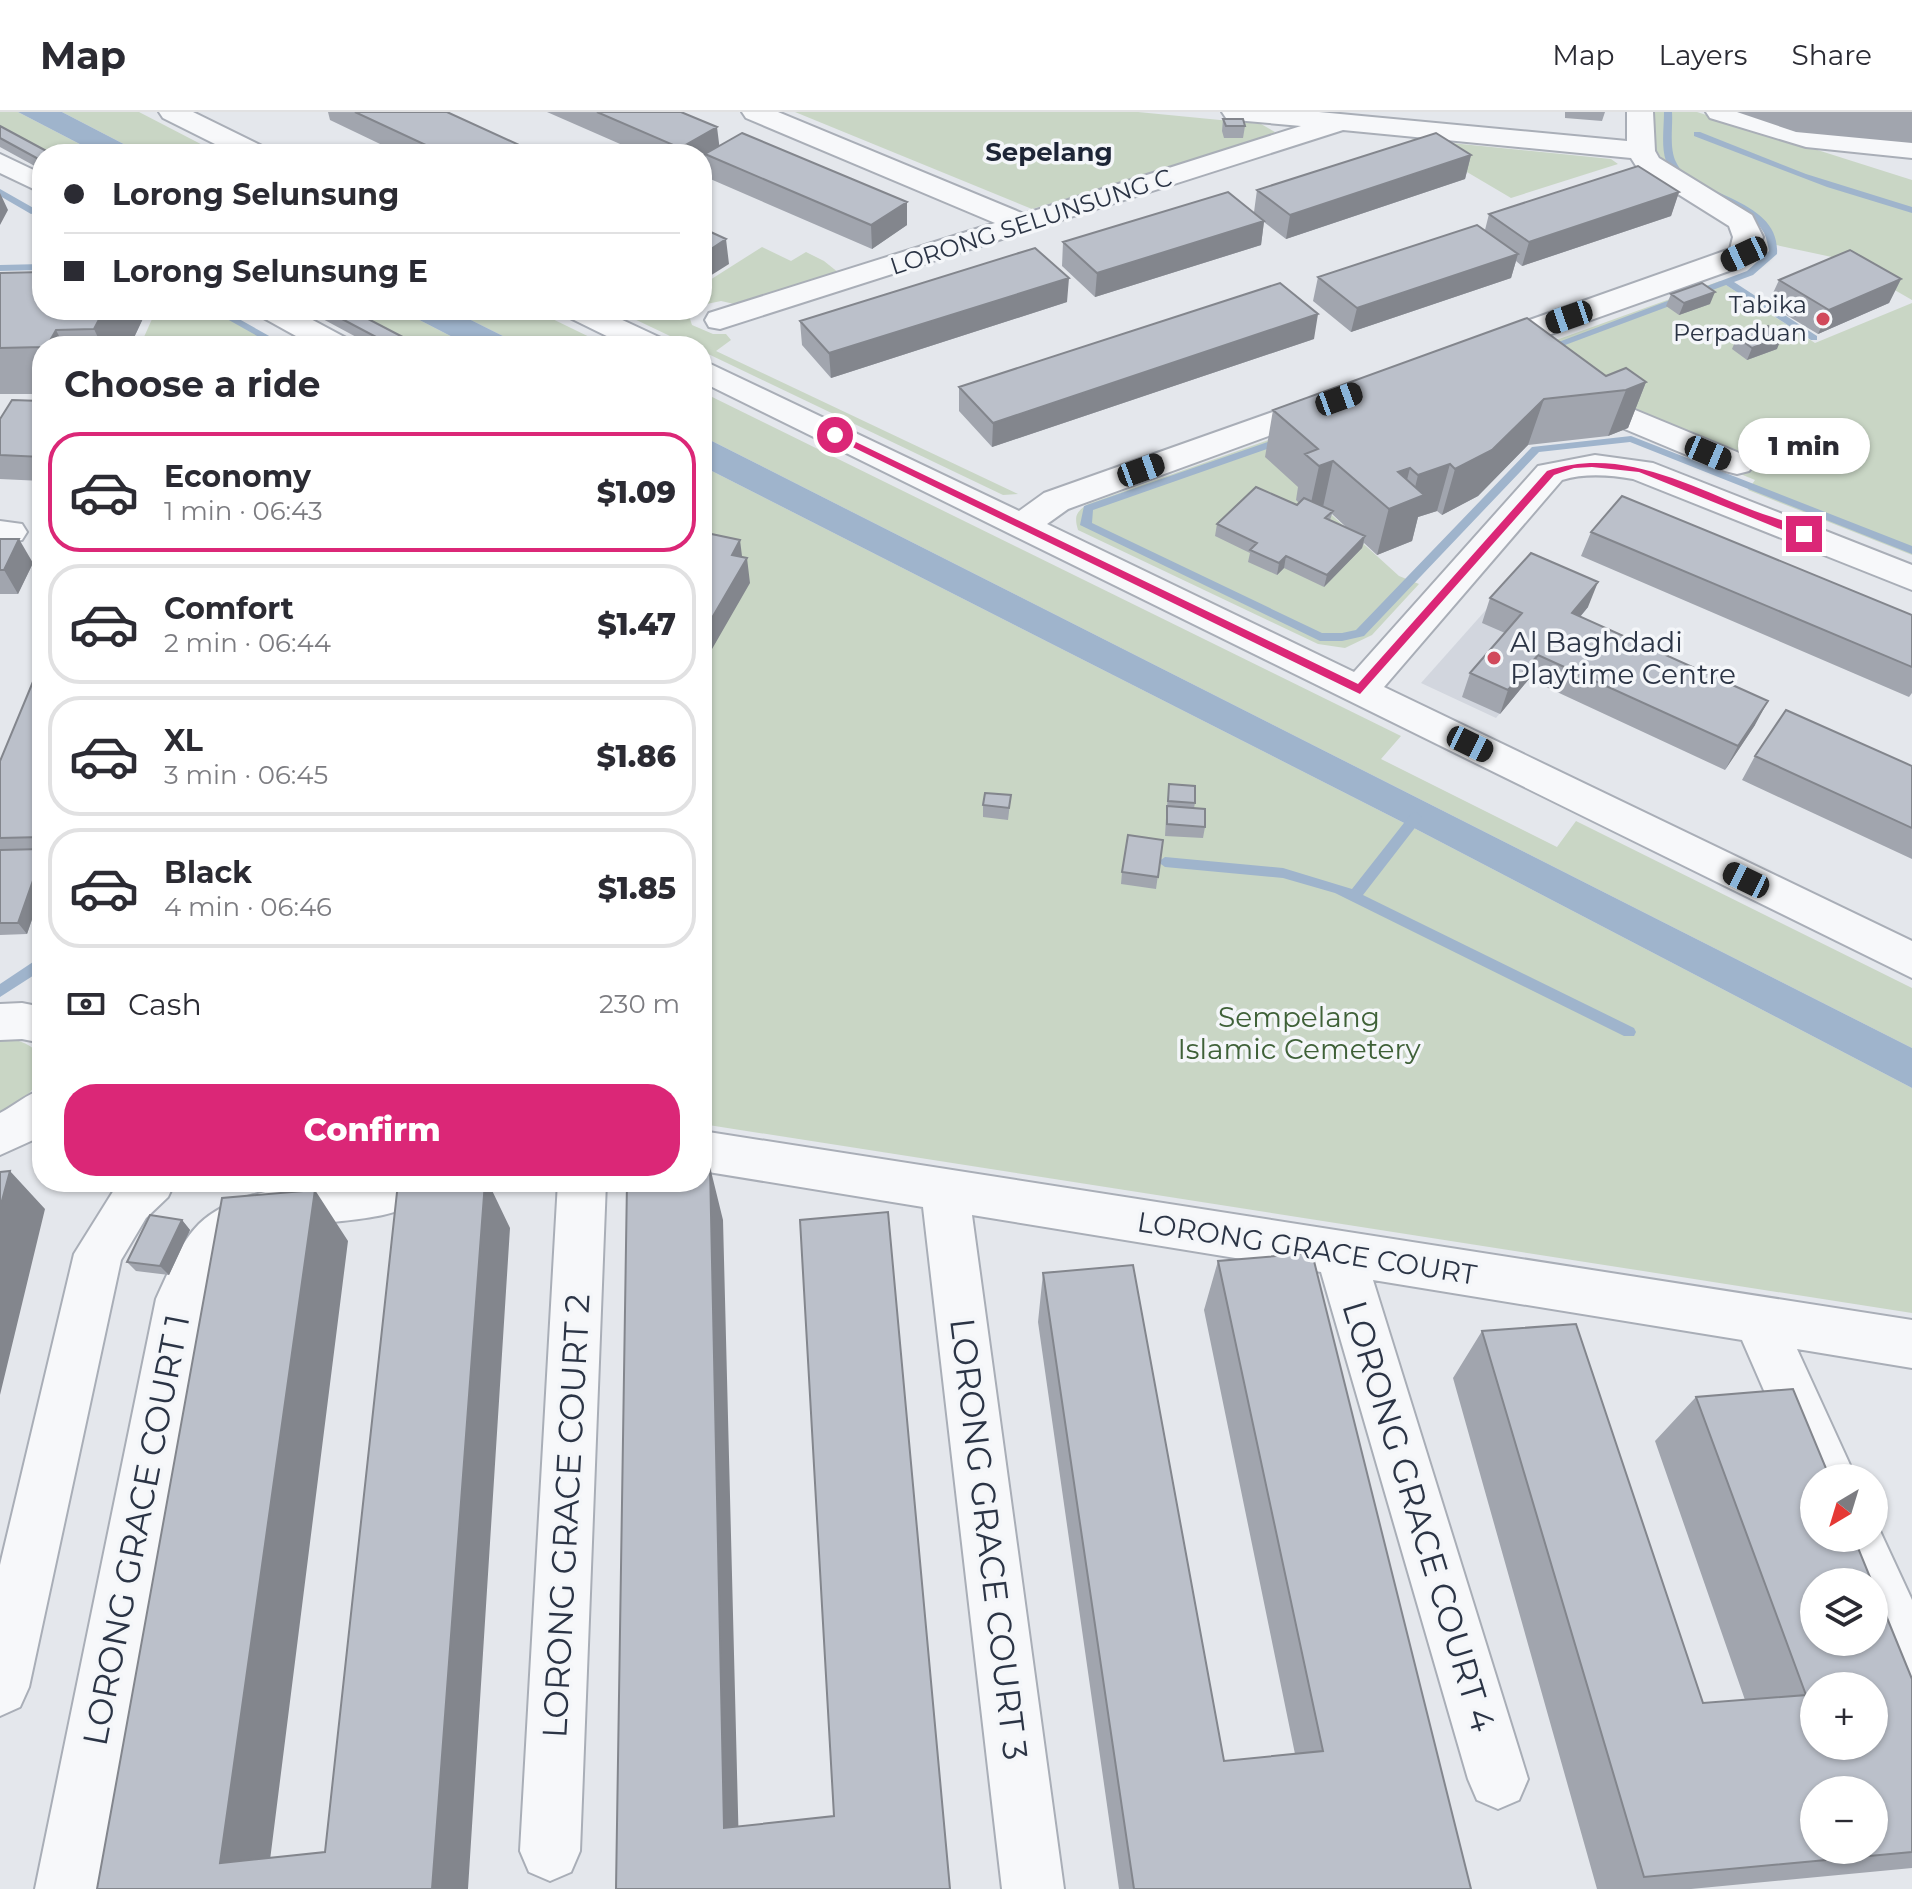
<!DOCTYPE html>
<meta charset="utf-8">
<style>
:root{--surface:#fff;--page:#f7f7f7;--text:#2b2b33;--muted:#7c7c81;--line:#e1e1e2;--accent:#db2777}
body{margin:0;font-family:Montserrat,sans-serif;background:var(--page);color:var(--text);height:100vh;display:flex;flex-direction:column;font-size:30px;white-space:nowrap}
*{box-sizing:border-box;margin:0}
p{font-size:26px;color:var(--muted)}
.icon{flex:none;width:44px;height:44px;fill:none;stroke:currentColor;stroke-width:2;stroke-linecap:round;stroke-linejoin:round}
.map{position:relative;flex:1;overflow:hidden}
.sheet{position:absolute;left:32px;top:224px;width:680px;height:856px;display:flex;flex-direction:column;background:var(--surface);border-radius:32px;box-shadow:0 2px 6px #0004}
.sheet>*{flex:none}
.top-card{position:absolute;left:32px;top:32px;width:680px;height:176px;border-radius:32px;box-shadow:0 2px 6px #0004;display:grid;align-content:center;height:176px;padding:0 32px;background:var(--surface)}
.needle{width:52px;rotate:218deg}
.controls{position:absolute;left:1800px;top:1352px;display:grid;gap:16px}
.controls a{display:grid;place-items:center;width:88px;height:88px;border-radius:50%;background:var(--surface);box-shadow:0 2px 6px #0004;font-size:40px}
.end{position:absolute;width:36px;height:36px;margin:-18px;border:10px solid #db2777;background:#fff;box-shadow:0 0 0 4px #fff}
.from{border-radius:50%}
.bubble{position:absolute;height:56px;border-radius:28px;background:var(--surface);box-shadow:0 2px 6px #0004;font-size:26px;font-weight:800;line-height:56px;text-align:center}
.car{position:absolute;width:24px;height:48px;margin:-24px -12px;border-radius:10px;box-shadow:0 0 6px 2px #0007;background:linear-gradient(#222 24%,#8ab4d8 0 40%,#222 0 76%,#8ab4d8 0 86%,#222 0)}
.top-card b{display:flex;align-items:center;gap:28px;height:76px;font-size:30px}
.top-card b+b{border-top:2px solid var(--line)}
.top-card i{width:20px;height:20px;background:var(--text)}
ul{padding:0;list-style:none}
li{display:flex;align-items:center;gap:24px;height:120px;margin:0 16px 12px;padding:0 16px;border:4px solid var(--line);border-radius:32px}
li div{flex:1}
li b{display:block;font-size:30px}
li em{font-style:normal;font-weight:800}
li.on{border-color:var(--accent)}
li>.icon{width:72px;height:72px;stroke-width:1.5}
h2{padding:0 32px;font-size:36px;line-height:96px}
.pay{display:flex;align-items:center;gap:20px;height:88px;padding:0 32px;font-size:30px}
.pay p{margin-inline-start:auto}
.action{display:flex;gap:16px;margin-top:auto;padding:16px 32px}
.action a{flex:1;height:92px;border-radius:32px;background:var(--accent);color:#fff;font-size:32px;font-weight:800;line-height:92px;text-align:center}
header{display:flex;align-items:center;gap:48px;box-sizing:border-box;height:112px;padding:0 40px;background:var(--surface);border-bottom:2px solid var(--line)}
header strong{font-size:38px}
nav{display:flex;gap:44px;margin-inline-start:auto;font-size:28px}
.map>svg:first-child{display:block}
.built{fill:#d2d6de}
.green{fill:#c9d6c5}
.water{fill:#9fb4cc}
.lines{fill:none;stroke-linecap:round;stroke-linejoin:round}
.stream{fill:#9fb4cc;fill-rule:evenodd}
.minor-casing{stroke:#a9aeb7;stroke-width:4}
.minor{fill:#f7f8fa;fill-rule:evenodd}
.wall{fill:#a1a5ae;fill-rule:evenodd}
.shaded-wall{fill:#83868d}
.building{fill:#bbc0ca;stroke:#83868d;stroke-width:2;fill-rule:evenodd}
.route{fill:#db2777}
.poi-dot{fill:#d1495b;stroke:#f4f6f9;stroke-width:3}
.labels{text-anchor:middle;stroke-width:7;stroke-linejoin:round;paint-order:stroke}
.far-street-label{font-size:24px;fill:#2b3445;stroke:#f4f6f9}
.far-poi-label{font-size:24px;fill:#2b3445;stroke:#f4f6f9;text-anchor:end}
.far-neighbourhood-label{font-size:26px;font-weight:bold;fill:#1d2536;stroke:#f4f6f9}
.poi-label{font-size:28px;fill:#2b3445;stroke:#f4f6f9;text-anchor:start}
.park-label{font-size:28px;fill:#3f6138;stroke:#f4f6f9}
.street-label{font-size:28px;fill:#2b3445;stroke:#f4f6f9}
.near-street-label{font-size:34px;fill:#2b3445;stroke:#f4f6f9}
</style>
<header>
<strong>Map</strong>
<nav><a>Map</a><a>Layers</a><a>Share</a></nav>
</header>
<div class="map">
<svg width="1912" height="1777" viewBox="0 0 1912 1777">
<rect width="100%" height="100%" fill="#e4e7ec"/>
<!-- built -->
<path class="built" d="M1517,463L1588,495L1496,606L1421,571Z"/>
<!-- green -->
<path class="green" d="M0,0H18L99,42H42L0,23Z
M62,0H139L220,42H143Z
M795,0H1138L1261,12L1275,20L1267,26L1032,97Z
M1654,0H1697L1912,68V188L1841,147L1767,131V123L1758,111L1666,52L1656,38Z
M1411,27L1611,47L1618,52L1511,86Z
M762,135L791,149L806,140L824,149L839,161L734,192L721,189L702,193V173Z
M1720,169L1815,231L1912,191V443L1748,378L1755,368L1684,339L1600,287L1534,236Z
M156,198H220L286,234H140Z
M332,198H400L470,234H400Z
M451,198H534L608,234H523Z
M638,198H694L689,204L692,213L713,222H726L731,228L716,239L1018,382L1003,383L702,239V234H691L628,204Z
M702,280L1401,624L1381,647L1557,735L1576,709L1912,876V936L702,324Z
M1291,320L1323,395L1399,464L1419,472L1372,523L1345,536L1318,532L1078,418C1074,404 1076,400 1088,392Z
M702,354L1410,714L1912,976V1201L702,1012Z
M11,927C67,939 37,987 0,1001V928Z"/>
<!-- water -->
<path class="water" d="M18,0H62L143,42H99Z
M400,198H451L523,234H470Z
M702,324L1912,936V976L1410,714L702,354Z"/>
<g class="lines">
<!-- stream -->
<path class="stream" d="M1664,0H1672C1673,15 1669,36 1676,50C1691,84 1781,85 1777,142L1753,163L1734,170L1817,224V228H1811L1726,173L1549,239L1540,237L1747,159L1769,139C1768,134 1767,127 1764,121C1745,84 1681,85 1666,49C1661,35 1664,15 1664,0Z
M1694,20H1700L1806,62L1912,95V101L1827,75L1694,24Z
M0,77L37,98L39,100L31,102L0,84Z
M42,152V158L0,159V153Z
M211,198H223L287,234H275Z
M360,198H372L353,210H347V206Z
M1631,324L1912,434V442L1630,330L1539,340L1364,524L1342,529H1320L1080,413L1084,394L1279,326H1287V330L1093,398L1092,411L1322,521H1342L1356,518L1532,335Z
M1416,700L1422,705L1421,708L1363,783L1634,916L1636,920L1634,924H1624L1335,781L1283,766L1165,755L1158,750L1165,745L1283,756L1352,777L1411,702Z
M42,847V858L0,885V872L36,848Z"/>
<defs>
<path id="minor" d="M159,0H193L266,36L270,42H235L163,6Z
M742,0H778L1024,102L1301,14L1235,8L1226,6L1222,0H1319L1627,29V0H1653L1655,39L1659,46L1752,103L1763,125L1754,148L1729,159L1495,242L1484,244L1473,242L1468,235L1473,228L1730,137L1733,125L1729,114L1638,57L1631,46L1343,18L720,217L709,215L705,208L709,201L995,111L746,6Z
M1706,0H1747L1809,19L1912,30V46L1806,35L1710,6Z
M0,42L42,62V81L0,61Z
M256,198H294L348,227L353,234H314L260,204Z
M562,198H601L663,227L668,234H627L566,204Z
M702,248L1019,399L1044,381L1315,285L1326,282L1337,285L1342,292L1337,299L1068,397L1047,412L1354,560L1538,354L1595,343L1653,351L1912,453V478L1633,367C1610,363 1585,361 1562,368L1384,575L1912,829V866L702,270Z
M1580,271L1591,274L1606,286L1749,345L1754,352L1749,359L1737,362L1725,359L1584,300L1564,281L1569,274Z
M0,409L22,412L27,420L22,428L0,431Z
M22,891L42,895V931L22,927L0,928V892Z
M42,977V1024L0,1043V1001C15,993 26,983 42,977Z
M702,1019L1912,1208V1256L1797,1237L1856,1366H1814V1386L1810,1384L1742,1228L1373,1168L1528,1667L1519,1688L1498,1697L1477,1688L1468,1667L1321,1160L972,1103L1064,1777H1002L923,1095L702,1059Z
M119,1070H175L168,1085L146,1106L121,1148L29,1575L20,1595L0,1604V1453L74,1142Z
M326,1070H434L427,1085C373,1123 279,1096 233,1143C221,1156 213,1175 205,1191L97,1777H35L156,1187C167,1163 180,1131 199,1112C231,1081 285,1076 326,1070Z
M558,1070H606L580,1739L571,1760L550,1769L529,1760L520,1739Z
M1874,1406L1912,1488V1581L1892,1573L1873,1530L1874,1470H1847L1829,1426H1874Z"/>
</defs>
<!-- minor casing -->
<use href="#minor" class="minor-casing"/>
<!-- minor -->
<use href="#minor" class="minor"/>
</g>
<!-- wall -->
<path class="wall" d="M328,0H447L528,37L530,42H401L330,8Z
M547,0H681L719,34L907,113L872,137L708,66L706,47L702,49V42H643Z
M1565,0H1605L1602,9L1565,6Z
M1737,0H1912V31L1796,20Z
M1223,7L1245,14L1243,26H1224L1222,19Z
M0,14L42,42V58L0,35Z
M1471,43L1465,67L1286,127L1264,110L1261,133L1095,185L1062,154L1063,130L1254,100L1257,78Z
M1679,80L1671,104L1522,154L1516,149L1511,166L1351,220L1313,189L1318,165L1485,118L1489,102Z
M0,161L42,198H147L130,234H42V282H0Z
M1901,167L1889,191L1818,222L1768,192L1779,168Z
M1671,182L1710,192L1679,203L1666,194Z
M1067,190L831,266L802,233L800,209Z
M306,198H351L420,234H373Z
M1737,225L1777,237L1747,248L1732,237Z
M1314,227L992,335L959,299V275Z
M1606,264L1646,270L1628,316L1608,324L1528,333L1478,384L1442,403L1437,399L1418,405L1412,429L1377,443L1364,431L1362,436L1324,475L1284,456L1277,463L1248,450L1250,441L1215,424L1217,412L1297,393L1299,391L1296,388L1298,375L1265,345L1273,298ZM1332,402L1346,415L1330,408Z
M42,289V369L0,367V307Z
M1591,420L1912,503V581L1909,585L1581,444Z
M0,427L33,451L18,482H0Z
M1490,486L1588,495L1580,505L1755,613L1725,658L1529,567L1500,602L1462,585L1470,561L1505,521L1482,511Z
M42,548V778L27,822L0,823V649Z
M1755,644L1912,654V747L1742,668Z
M1169,672L1195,691L1194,696L1205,715L1203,726L1165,724L1166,706Z
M1011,683L1008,708L983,705V693Z
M1163,728L1156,777L1121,772L1122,760Z
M182,1108L190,1118L169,1163L136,1159L127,1150Z
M1218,1149L1471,1777H1119L1038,1210L1043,1161L1224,1649L1295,1642L1204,1198Z
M1482,1219L1703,1591L1745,1588L1655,1329L1696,1285L1912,1567V1756L1691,1777H1597L1453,1266Z"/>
<!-- shaded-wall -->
<path class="shaded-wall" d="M717,15L720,39L705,42L706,47L702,49V42H681L680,36Z
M528,37L530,42H519Z
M1471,43L1465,67L1286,127L1290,103Z
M1679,80L1671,104L1522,154L1529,130Z
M0,81L8,98L0,113Z
M907,90V113L872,137L871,113Z
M1264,109L1261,133L1095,185L1097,161Z
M726,127L729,152L702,169V143Z
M1518,142L1511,166L1351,220L1357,196Z
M1069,166L1067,190L831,266L829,241Z
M1901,167L1889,191L1818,222L1829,198Z
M1715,180L1710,192L1679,203L1684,191Z
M104,198H147L130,234H102L94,217Z
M1318,202L1314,227L992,335L993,311Z
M56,218L64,234H47Z
M1782,225L1777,237L1747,248L1752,236Z
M1646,270L1628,316L1608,324L1626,278Z
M1544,287L1528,333L1478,384L1442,403L1455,357Z
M42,297V322L35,309Z
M1333,349L1323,395L1309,400L1319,354Z
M1450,352L1437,399L1418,405L1412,429L1377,443L1398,360L1410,356L1401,392L1412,388L1418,363Z
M1365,424L1362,436L1324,475L1327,463Z
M19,427L33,451L18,482L4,458Z
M740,428L743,452L747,446L750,471L704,551L702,539V523L732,443Z
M1286,444L1284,456L1277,463L1279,451Z
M1598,470L1588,495L1563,525L1572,501Z
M1538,543L1529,567L1500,602L1508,578Z
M1768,589L1755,613L1725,658L1738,634Z
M42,743V778L27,822L18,811Z
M710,1055L723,1108L739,1739L724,1716Z
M10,1059L45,1097L0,1283V1096Z
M485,1070H488L510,1116L468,1777H432Z
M315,1078L348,1129L267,1772L220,1751Z
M182,1108L190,1118L169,1163L160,1154Z"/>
<!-- building -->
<path class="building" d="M355,0H447L528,37L519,42H445Z
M597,0H681L717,15L680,36Z
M1223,7H1243L1245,14H1226Z
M0,14L52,42H42V49L0,26Z
M742,21L907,90L871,113L705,42Z
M1436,21L1471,43L1290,103L1257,78Z
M1638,54L1679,80L1529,130L1489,102Z
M1228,80L1264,109L1097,161L1063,130Z
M1477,113L1518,142L1357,196L1318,165Z
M702,116L726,127L702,143Z
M1035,136L1069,166L829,241L800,209Z
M1850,138L1901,167L1829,198L1779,168Z
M42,160V198H104L94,217L56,218L47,234H42V235L0,236V161Z
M1280,171L1318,202L993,311L959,275Z
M1702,171L1715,180L1684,191L1671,182Z
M325,198H351L420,234H393Z
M1527,206L1606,264L1626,256L1646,270L1626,278L1544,287L1492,338L1455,357L1450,352L1418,363L1410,356L1398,360L1424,383L1389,397L1333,349L1319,354L1305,342L1318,337L1273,298Z
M1768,214L1782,225L1752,236L1737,225Z
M12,288L42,289V297L35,309H42V345L0,343V307Z
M1256,375L1297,393L1304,386L1333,399L1325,406L1365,424L1327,463L1286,444L1279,451L1250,438L1257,431L1217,412Z
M1622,384L1912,503V555L1591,420Z
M702,420L740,428L732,443L747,446L702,523Z
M0,427H19L4,458H0Z
M1531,441L1598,470L1572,501L1768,589L1738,634L1538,543L1508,578L1470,561L1522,501L1490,486Z
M42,548V725L0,726V649Z
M1786,598L1912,654V716L1755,644Z
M1169,672L1195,674V691L1168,689Z
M985,681L1011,683L1009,696L983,693Z
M1167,694L1205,697V715L1167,712Z
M1128,723L1163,728L1158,765L1122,760Z
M42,737V743L18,811H0V738Z
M710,1055L724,1716L834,1704L800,1108L888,1100L950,1777H616L627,1070H702V1056Z
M10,1059L0,1096V1060Z
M412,1070H485L432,1777H97L222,1086L315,1078L220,1751L325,1740L398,1071Z
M150,1103L182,1108L160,1154L127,1150Z
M1312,1141L1471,1777H1134L1043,1161L1133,1153L1224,1649L1323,1639L1218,1149Z
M1576,1212L1703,1591L1806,1583L1696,1285L1793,1277L1830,1366H1814V1426H1854L1872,1470H1814V1530H1874V1474L1912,1567V1740L1644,1765L1482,1219ZM1814,1574H1874V1634H1814ZM1814,1678H1874V1738H1814Z"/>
<!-- route -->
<path class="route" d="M835,320L1358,572L1547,359C1617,335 1682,370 1747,396C1766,404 1793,410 1809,422L1800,425L1639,360L1592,355L1574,356L1554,363L1360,582L832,325Z"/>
<!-- markers -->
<g class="poi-dot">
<circle cx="1823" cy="207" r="8"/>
<circle cx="1494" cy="546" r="8"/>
</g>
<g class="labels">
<!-- far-street labels -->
<g class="far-street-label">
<text transform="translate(1031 110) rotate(-18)" y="8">LORONG SELUNSUNG C</text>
</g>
<!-- far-poi labels -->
<g class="far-poi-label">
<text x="1807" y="201">Tabika<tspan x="1807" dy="28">Perpaduan</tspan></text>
</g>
<!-- far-neighbourhood labels -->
<g class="far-neighbourhood-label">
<text x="1049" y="49">Sepelang</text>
</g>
<!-- poi labels -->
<g class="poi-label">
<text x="1510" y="540">Al Baghdadi<tspan x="1510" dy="32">Playtime Centre</tspan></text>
</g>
<!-- park labels -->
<g class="park-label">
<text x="1299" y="915">Sempelang<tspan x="1299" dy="32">Islamic Cemetery</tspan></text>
</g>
<!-- street labels -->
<g class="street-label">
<text transform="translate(1307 1136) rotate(9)" y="10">LORONG GRACE COURT</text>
</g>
<!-- near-street labels -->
<g class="near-street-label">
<text transform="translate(566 1404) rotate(-87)" y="12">LORONG GRACE COURT 2</text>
<text transform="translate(1419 1404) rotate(73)" y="12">LORONG GRACE COURT 4</text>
<text transform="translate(136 1418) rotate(-79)" y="12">LORONG GRACE COURT 1</text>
<text transform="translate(989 1427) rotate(83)" y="12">LORONG GRACE COURT 3</text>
</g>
</g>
</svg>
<div class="controls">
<a><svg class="needle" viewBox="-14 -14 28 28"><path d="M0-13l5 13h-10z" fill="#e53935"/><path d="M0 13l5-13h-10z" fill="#7c7c81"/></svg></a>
<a><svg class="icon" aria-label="layers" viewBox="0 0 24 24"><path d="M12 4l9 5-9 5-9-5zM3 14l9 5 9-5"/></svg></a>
<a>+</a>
<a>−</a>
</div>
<i class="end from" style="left:835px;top:323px"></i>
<i class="end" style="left:1804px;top:422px"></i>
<div class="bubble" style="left:1738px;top:306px;width:132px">1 min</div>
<i class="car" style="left:1744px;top:142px;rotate:245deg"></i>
<i class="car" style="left:1569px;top:205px;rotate:251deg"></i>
<i class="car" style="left:1339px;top:287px;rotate:70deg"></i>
<i class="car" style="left:1708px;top:341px;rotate:113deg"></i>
<i class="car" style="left:1141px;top:358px;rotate:70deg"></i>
<i class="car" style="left:1470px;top:632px;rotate:116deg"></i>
<i class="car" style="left:1746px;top:768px;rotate:296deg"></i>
<div class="top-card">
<b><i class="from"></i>Lorong Selunsung</b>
<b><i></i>Lorong Selunsung E</b>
</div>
<section class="sheet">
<h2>Choose a ride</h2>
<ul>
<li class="on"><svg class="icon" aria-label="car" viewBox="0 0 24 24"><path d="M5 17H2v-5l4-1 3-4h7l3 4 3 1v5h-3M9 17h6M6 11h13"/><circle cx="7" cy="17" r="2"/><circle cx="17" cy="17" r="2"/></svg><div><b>Economy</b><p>1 min · 06:43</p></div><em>$1.09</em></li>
<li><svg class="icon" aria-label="car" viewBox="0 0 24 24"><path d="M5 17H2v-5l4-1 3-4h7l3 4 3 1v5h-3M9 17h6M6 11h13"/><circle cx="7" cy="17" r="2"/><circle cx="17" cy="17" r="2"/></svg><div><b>Comfort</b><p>2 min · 06:44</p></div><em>$1.47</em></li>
<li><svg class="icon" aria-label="car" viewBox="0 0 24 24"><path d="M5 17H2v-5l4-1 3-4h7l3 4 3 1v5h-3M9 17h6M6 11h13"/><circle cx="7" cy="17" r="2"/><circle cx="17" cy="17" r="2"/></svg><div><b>XL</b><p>3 min · 06:45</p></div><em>$1.86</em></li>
<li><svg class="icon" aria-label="car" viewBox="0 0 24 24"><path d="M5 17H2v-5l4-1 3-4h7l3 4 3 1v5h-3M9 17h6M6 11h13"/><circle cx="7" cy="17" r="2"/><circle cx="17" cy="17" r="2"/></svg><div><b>Black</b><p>4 min · 06:46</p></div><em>$1.85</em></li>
</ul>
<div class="pay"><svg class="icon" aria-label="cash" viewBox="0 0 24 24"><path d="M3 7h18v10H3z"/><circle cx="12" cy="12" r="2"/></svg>Cash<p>230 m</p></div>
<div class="action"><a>Confirm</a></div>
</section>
</div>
